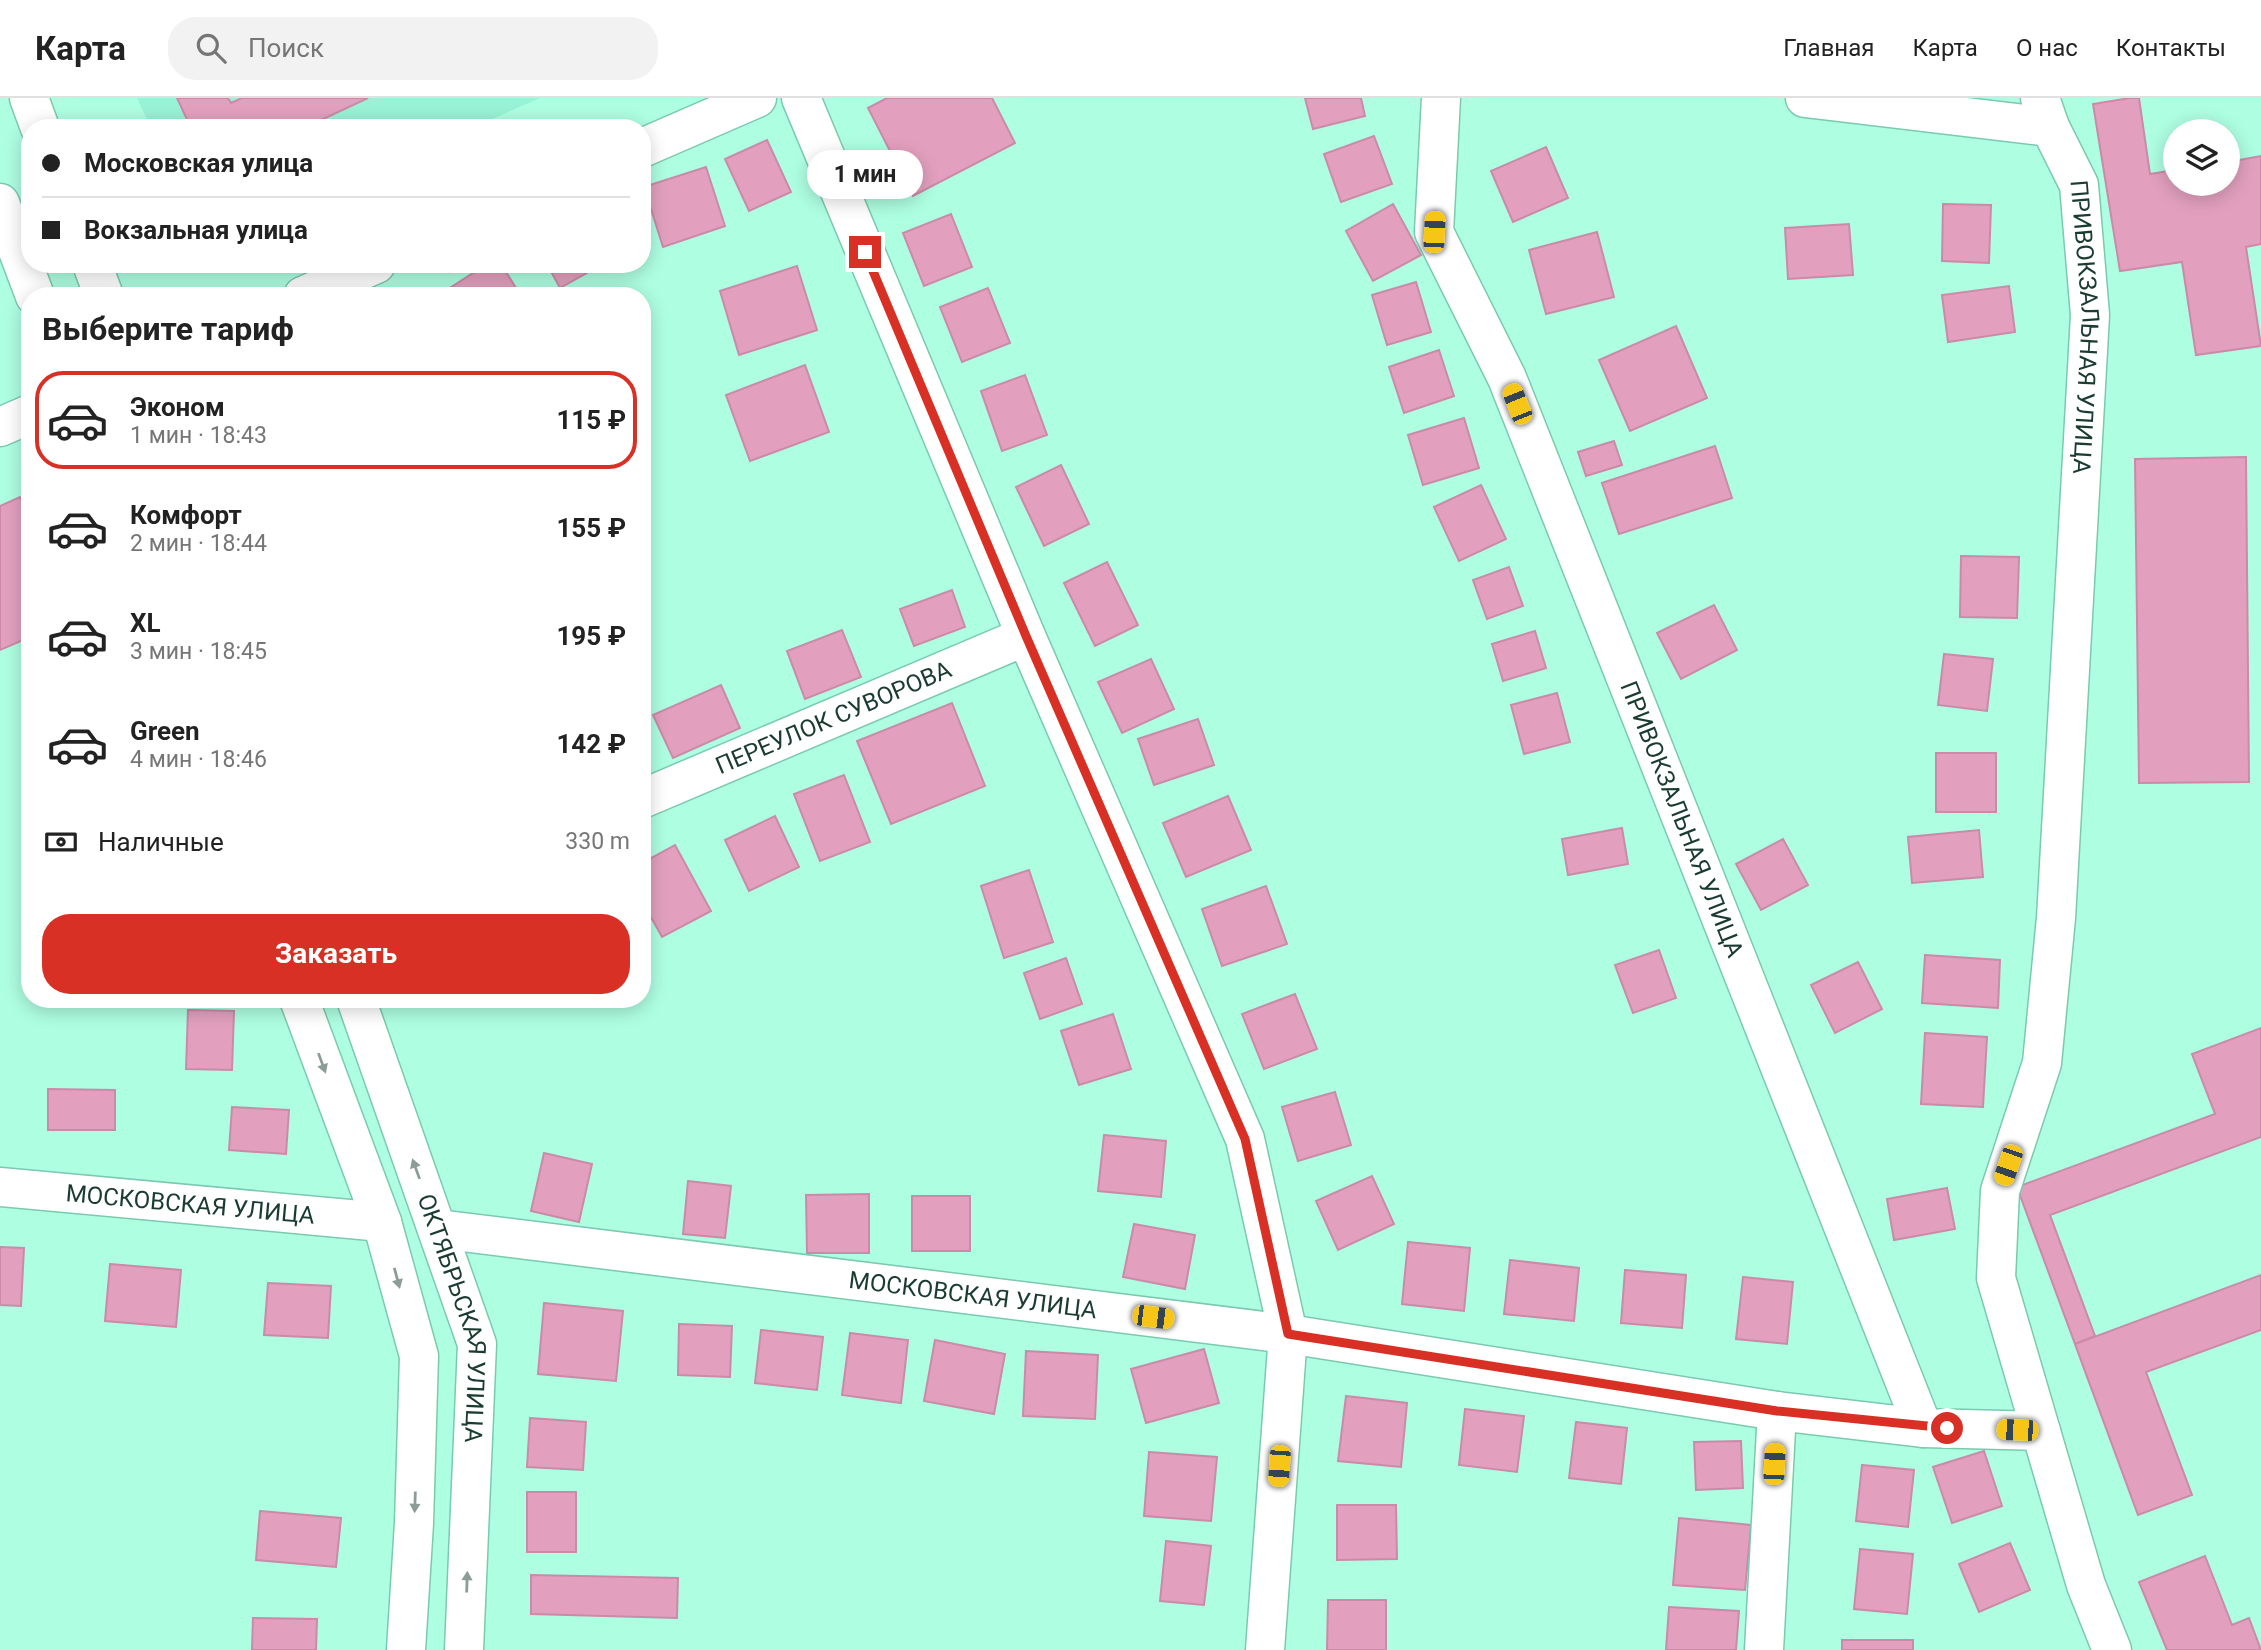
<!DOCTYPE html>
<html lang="ru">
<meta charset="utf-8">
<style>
:root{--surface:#fff;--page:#f2f2f2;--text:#222;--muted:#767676;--line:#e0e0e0;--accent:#d93025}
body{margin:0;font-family:Roboto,sans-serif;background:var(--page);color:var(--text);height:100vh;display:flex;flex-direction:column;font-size:26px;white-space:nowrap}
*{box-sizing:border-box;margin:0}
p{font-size:23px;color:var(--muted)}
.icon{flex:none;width:38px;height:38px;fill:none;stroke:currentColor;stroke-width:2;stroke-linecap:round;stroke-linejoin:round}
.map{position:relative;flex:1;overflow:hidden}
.side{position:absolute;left:21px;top:189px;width:630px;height:721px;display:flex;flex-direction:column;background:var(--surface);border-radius:28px;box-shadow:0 4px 18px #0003}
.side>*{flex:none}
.hud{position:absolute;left:21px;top:21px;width:630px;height:154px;border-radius:28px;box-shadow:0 4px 18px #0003;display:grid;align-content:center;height:154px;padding:0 21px;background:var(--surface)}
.tools{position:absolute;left:2163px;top:21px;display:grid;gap:14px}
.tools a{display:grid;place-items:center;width:77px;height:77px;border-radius:50%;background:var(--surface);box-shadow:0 4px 18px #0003;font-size:35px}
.end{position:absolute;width:32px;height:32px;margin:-16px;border:9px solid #d93025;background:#fff;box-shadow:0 0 0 4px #fff}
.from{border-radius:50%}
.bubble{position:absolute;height:49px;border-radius:24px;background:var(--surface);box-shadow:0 4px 18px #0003;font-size:23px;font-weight:700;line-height:49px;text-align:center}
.car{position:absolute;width:21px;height:42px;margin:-21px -10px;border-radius:9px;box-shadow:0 0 5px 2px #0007;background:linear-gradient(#f5c518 24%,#345 0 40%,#f5c518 0 76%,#345 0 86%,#f5c518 0)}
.hud b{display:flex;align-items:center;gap:24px;height:66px;font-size:26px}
.hud b+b{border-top:2px solid var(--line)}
.hud i{width:18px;height:18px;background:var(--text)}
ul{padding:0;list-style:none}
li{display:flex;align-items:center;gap:21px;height:98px;margin:0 14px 10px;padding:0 7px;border:4px solid transparent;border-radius:28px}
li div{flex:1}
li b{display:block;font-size:26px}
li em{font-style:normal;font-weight:700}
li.selected{border-color:var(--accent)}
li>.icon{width:63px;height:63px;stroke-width:1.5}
h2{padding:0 21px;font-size:32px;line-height:84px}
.pay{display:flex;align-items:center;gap:18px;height:77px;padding:0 21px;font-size:26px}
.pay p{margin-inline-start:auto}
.button{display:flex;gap:14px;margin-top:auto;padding:14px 21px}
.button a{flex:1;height:80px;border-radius:28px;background:var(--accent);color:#fff;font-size:28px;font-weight:700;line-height:80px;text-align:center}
header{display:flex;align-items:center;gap:42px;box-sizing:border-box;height:98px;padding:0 35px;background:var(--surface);border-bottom:2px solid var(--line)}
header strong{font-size:33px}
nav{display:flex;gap:38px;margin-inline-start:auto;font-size:24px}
.search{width:490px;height:63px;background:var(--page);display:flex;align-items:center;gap:18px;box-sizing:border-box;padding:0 24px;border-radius:28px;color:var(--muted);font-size:26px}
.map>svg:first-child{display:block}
.built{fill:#99f2d5}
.building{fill:#e2a0be;stroke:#cb8aa7;stroke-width:2}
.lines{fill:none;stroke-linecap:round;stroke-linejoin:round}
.minor-casing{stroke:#7bcab0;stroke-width:41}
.major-casing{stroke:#7bcab0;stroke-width:41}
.minor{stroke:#fff;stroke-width:38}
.major{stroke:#fff;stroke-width:38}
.oneway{fill:#8c9d98}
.route{stroke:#d93025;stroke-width:9}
.labels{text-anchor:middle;stroke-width:5;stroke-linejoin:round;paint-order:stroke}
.street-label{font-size:24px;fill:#1a3b31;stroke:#aefee2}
</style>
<header>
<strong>Карта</strong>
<div class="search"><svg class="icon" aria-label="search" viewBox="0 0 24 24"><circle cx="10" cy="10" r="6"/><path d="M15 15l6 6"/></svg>Поиск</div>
<nav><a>Главная</a><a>Карта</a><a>О нас</a><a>Контакты</a></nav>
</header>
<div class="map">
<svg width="2261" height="1552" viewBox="0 0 2261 1552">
<rect width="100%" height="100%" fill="#aefee2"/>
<!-- built -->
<path class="built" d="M137,0H540L472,30H151Z"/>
<!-- building -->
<path class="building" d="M177,0H228L231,5L242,0H368L304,30H191Z
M887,0H992L1015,45L913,98L868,10Z
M1305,0H1361L1365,18L1313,31Z
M2130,0H2139L2150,76L2175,72V86H2228V64L2261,58V146L2246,149L2261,248L2196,257L2182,164L2120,173L2093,6Z
M1374,38L1392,86L1341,104L1324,56Z
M767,42L791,94L749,113L725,61Z
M1546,49L1568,100L1513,124L1491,73Z
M706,69L725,128L663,149L644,89Z
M1393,106L1421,157L1373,183L1346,133Z
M1943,106L1991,107L1989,165L1942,163Z
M951,116L972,169L924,188L903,135Z
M1849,126L1853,177L1788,181L1785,130Z
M1597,134L1614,199L1546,216L1529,152Z
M487,166H501L521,198H444L442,195Z
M547,166H603L560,190Z
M797,168L817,232L739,257L720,193Z
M1416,184L1431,234L1387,247L1372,197Z
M2009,188L2015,234L1948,244L1942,197Z
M988,190L1010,245L962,264L940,209Z
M1676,228L1707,300L1630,333L1599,262Z
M1439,252L1454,298L1404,315L1389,269Z
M805,267L829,334L750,363L726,297Z
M1025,277L1047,337L1002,353L981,293Z
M1464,320L1479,370L1423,387L1408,337Z
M1614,343L1622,367L1586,378L1578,354Z
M1715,348L1732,400L1619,436L1602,385Z
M2246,359L2249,684L2139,685L2135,361Z
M1061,367L1089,426L1044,448L1016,389Z
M1481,387L1506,441L1459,463L1434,409Z
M20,399L30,419V539L0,552V408Z
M1961,458L2019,459L2017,520L1960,519Z
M1107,464L1138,527L1095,548L1064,485Z
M1509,469L1523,508L1487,521L1473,482Z
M952,492L965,529L914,548L900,511Z
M1714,507L1737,552L1681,581L1657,535Z
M842,532L861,579L805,601L787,553Z
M1535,533L1546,570L1503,583L1492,546Z
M1944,556L1993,561L1987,613L1938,607Z
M1151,561L1174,611L1122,635L1098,584Z
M721,587L740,630L673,660L653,617Z
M30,593V610L24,595Z
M1557,595L1570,644L1524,656L1511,607Z
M952,605L985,688L891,726L857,643Z
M1198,621L1214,667L1154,687L1138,641Z
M1936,655H1996V714H1936Z
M844,677L870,744L820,763L794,696Z
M1228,698L1251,752L1186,779L1163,725Z
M775,718L799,769L749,793L725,742Z
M1622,730L1628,766L1568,777L1562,741Z
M1979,732L1983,779L1912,785L1908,739Z
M1783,741L1808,787L1761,812L1736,766Z
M675,747L711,813L662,839L642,803V765Z
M1029,772L1053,844L1004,860L981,788Z
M1266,788L1287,846L1222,868L1202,811Z
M1659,852L1676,900L1633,915L1615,867Z
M1925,857L2000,862L1998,910L1922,905Z
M1066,860L1082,906L1040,921L1024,875Z
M1858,864L1882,911L1835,935L1811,887Z
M1295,896L1317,951L1264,971L1242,916Z
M188,912L234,913L232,972L186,971Z
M1113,916L1131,971L1079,987L1061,933Z
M2261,930V1039L2050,1117L2095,1238L2075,1246L2017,1089L2215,1016L2192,956Z
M1925,935L1987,939L1983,1009L1921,1006Z
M48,991L115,992V1032H48Z
M1335,994L1351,1047L1298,1063L1282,1009Z
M232,1009L289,1012L286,1056L229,1052Z
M1104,1037L1166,1043L1161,1099L1098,1093Z
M544,1055L592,1066L579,1124L531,1113Z
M1372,1078L1394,1126L1338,1152L1316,1103Z
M688,1083L731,1088L725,1140L683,1136Z
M1947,1090L1955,1131L1894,1142L1887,1101Z
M869,1096V1155H807L806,1097Z
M912,1098H970V1153H912Z
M1134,1126L1195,1137L1185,1191L1123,1179Z
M1408,1144L1470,1150L1464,1213L1402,1206Z
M0,1149L24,1150L21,1208L0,1207Z
M1510,1162L1579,1170L1574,1223L1504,1216Z
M110,1166L181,1172L176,1229L105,1223Z
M1625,1172L1686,1177L1682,1230L1621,1225Z
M2261,1177V1232L2146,1274L2192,1397L2138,1417L2075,1246Z
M1743,1179L1793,1184L1787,1246L1736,1241Z
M268,1185L331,1188L328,1240L264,1237Z
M544,1205L623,1213L616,1283L538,1276Z
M679,1226L732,1228L730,1279L678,1277Z
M761,1232L823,1239L817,1292L755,1285Z
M850,1235L908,1242L901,1305L842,1297Z
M935,1242L1005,1256L994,1316L924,1303Z
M1204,1251L1219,1305L1146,1325L1131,1271Z
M1026,1253L1098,1257L1095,1321L1023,1318Z
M1346,1298L1407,1305L1401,1369L1338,1363Z
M1465,1311L1524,1318L1517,1374L1459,1367Z
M530,1320L586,1324L583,1372L527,1369Z
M1576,1324L1627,1330L1621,1386L1569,1380Z
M1741,1343L1743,1390L1696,1392L1694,1344Z
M1984,1353L2002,1408L1952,1425L1933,1369Z
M1149,1354L1217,1359L1211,1423L1144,1418Z
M1862,1367L1914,1372L1908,1429L1856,1423Z
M527,1394H576V1454H527Z
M1337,1407H1396L1397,1461L1337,1462Z
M260,1413L341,1420L336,1469L256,1462Z
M1679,1420L1751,1427L1745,1492L1673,1487Z
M1166,1443L1211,1448L1204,1507L1160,1503Z
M2010,1445L2030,1492L1979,1514L1959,1466Z
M1860,1451L1913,1456L1907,1516L1854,1511Z
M2205,1458L2232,1527L2249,1520L2261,1552H2167L2139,1484Z
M531,1477L678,1480L677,1520L531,1516Z
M1328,1502H1386V1552H1327Z
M1669,1509L1739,1513L1736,1552H1666Z
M253,1520L317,1521L316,1552H252Z
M1842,1542H1913V1552H1842Z"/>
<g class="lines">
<defs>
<g id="minor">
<path d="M801,0L1026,538L1245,1041L1288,1236L1265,1552"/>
<path id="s1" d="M1441,0L1434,134L1507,280L1923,1330L2041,1333"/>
<path d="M1805,0L2050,29"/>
<path id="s2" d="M2040,0L2050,29L2079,87L2090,217L2056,820L2042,965L2000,1093L1996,1180L2086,1487L2112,1552"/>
<path d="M0,329L30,316"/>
<path id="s3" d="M642,701L1026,538"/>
<path id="s4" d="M0,1089L382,1124"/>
<path id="s5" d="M438,1131L1288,1236L1777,1313L1923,1330"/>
<path d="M1764,1552L1777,1313"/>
</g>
<g id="major">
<path d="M29,0L40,30"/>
<path d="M642,50L757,0"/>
<path d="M0,105L35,198"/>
<path d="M92,166L104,198"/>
<path d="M303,198L376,166"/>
<path d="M299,901L382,1124L419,1258L414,1425L406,1552"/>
<path id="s6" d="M356,901L477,1246L464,1552"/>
</g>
</defs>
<!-- minor casing -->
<use href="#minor" class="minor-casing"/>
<!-- major casing -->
<use href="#major" class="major-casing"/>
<!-- minor -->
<use href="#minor" class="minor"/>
<!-- major -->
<use href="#major" class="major"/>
</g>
<!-- one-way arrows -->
<defs><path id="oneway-solid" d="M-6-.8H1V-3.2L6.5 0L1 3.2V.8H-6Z" transform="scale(1.75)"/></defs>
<g class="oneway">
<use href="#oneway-solid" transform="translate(322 965) rotate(70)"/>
<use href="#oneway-solid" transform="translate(416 1071) rotate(-110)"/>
<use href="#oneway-solid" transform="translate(397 1180) rotate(75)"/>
<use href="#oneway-solid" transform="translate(415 1404) rotate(92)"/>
<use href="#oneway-solid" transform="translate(467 1484) rotate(-88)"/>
</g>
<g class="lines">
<!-- route -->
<path class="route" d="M865,154L1026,538L1245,1041L1288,1236L1777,1313L1947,1330"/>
</g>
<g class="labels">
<!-- street labels -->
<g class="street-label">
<text dy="8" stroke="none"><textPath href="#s2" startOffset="238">ПРИВОКЗАЛЬНАЯ УЛИЦА</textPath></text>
<text dy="8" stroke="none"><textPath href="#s3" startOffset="208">ПЕРЕУЛОК СУВОРОВА</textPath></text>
<text dy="8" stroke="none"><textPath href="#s1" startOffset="772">ПРИВОКЗАЛЬНАЯ УЛИЦА</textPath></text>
<text dy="8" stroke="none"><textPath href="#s4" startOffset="191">МОСКОВСКАЯ УЛИЦА</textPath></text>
<text dy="8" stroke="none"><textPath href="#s5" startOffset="539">МОСКОВСКАЯ УЛИЦА</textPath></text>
<text dy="8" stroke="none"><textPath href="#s6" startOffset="336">ОКТЯБРЬСКАЯ УЛИЦА</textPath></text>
</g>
</g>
</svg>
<div class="tools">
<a><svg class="icon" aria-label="layers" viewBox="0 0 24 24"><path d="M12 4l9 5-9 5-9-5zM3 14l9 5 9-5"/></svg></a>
</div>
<i class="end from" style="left:1947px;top:1330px"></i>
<i class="end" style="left:865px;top:154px"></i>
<div class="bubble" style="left:807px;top:52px;width:116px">1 мин</div>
<i class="car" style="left:1434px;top:134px;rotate:3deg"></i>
<i class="car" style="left:1517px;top:306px;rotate:338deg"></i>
<i class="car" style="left:2008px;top:1067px;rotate:199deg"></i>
<i class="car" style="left:1153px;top:1219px;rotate:97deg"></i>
<i class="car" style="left:2017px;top:1332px;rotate:272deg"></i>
<i class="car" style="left:1774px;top:1366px;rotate:3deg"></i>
<i class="car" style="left:1279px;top:1368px;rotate:184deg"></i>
<div class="hud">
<b><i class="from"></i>Московская улица</b>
<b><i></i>Вокзальная улица</b>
</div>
<section class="side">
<h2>Выберите тариф</h2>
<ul>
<li class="selected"><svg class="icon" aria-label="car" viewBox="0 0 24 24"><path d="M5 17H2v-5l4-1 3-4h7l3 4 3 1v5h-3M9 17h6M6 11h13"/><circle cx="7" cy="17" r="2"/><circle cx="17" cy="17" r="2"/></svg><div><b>Эконом</b><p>1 мин · 18:43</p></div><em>115 ₽</em></li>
<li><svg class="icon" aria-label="car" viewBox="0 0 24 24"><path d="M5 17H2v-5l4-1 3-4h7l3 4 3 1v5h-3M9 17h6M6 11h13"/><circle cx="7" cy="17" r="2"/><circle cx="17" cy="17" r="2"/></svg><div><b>Комфорт</b><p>2 мин · 18:44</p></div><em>155 ₽</em></li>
<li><svg class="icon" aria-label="car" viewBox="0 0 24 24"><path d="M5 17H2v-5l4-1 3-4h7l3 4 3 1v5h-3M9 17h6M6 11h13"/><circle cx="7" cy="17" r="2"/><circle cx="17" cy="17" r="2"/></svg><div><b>XL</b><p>3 мин · 18:45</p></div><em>195 ₽</em></li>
<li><svg class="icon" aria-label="car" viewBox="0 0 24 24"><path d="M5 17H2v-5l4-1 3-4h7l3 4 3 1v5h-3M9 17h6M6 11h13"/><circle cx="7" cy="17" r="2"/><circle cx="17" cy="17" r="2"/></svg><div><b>Green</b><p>4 мин · 18:46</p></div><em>142 ₽</em></li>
</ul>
<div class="pay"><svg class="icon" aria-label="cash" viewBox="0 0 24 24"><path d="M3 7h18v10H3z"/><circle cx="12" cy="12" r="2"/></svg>Наличные<p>330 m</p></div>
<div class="button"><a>Заказать</a></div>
</section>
</div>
